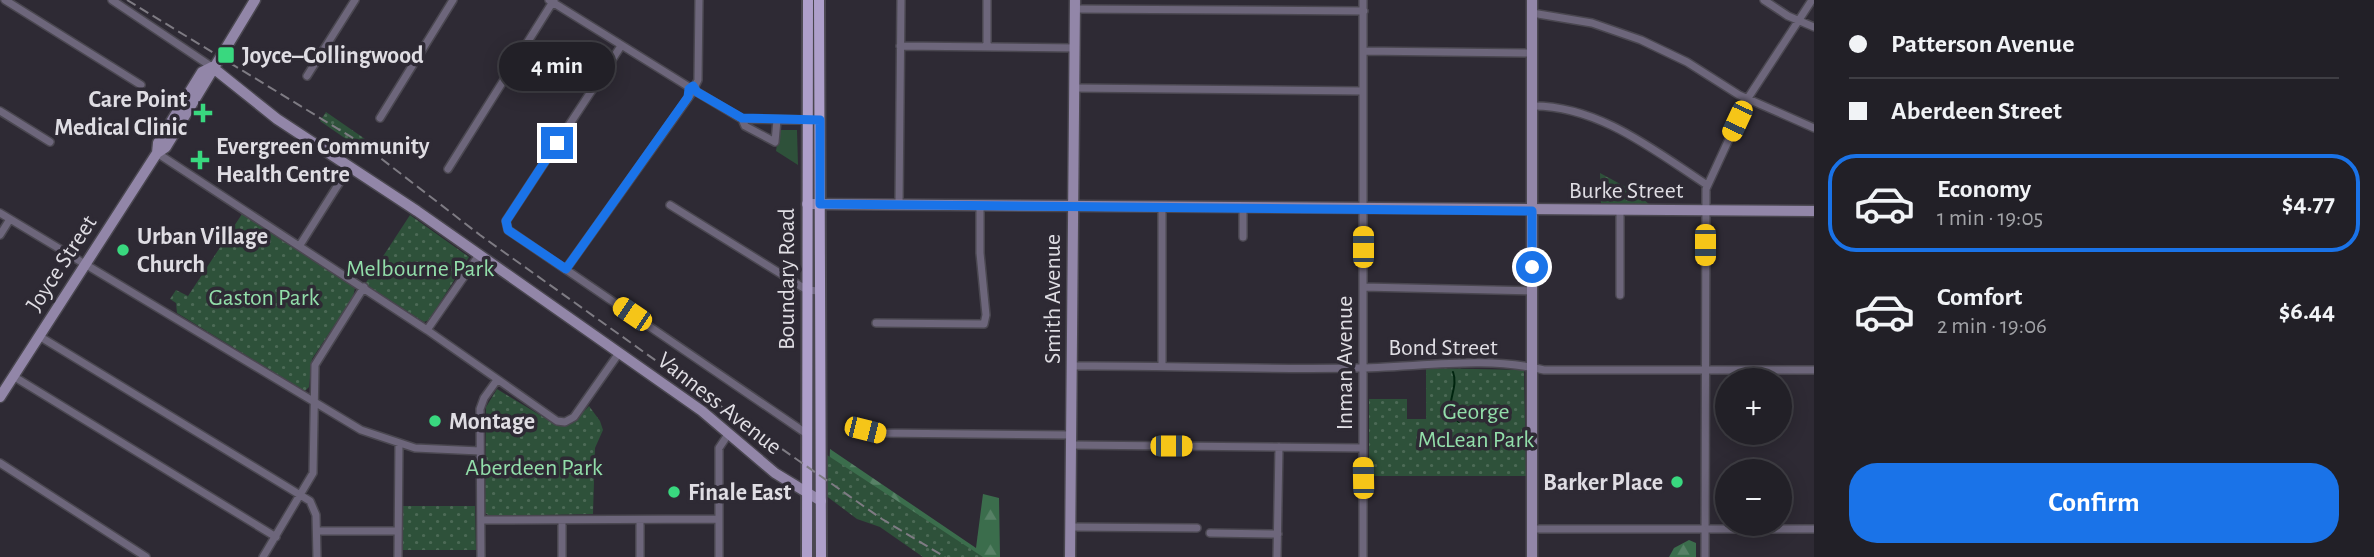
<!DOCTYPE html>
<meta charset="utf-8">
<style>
:root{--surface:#222027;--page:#2e2d33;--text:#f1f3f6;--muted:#a2a3a7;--line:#3f3e44;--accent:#1a73e8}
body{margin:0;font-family:"Alegreya Sans",sans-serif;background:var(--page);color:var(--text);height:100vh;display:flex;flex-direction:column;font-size:26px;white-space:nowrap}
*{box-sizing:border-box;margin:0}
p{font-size:23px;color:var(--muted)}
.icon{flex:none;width:38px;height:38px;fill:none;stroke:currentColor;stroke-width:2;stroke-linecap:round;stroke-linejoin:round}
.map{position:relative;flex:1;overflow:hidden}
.drawer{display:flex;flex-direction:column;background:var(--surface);width:560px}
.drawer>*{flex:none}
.banner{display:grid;align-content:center;height:154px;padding:0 35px;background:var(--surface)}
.fabs{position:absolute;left:1715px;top:368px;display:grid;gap:14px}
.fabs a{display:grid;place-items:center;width:77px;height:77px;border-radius:50%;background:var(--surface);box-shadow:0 4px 18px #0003,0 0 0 2px var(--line);font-size:35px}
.end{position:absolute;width:32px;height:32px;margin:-16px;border:9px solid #1a73e8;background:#fff;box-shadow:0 0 0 4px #fff}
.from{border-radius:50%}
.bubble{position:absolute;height:49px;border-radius:24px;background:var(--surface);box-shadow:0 4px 18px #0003,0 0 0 2px var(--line);font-size:23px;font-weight:600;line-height:49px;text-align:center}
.car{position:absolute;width:21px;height:42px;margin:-21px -10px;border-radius:9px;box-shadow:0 0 5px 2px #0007;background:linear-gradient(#f5c518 24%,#345 0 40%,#f5c518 0 76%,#345 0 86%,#f5c518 0)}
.banner b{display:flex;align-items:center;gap:24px;height:66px;font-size:26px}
.banner b+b{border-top:2px solid var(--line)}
.banner i{width:18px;height:18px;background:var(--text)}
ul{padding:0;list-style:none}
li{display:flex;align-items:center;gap:21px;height:98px;margin:0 14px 10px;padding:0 21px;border:4px solid transparent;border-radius:28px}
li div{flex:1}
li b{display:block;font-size:26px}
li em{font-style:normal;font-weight:600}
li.on{border-color:var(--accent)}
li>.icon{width:63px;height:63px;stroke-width:1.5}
.action{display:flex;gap:14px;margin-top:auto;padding:14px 35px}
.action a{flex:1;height:80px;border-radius:28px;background:var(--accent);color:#fff;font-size:28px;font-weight:600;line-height:80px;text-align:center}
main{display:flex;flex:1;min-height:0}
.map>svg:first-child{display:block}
.grass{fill:#2e513a}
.forest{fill:url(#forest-firs)}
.park{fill:url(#park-dots)}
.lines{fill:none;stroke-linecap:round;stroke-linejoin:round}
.stream{stroke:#00250f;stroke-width:2}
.street-casing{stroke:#4a4750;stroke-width:10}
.secondary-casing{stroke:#4a4750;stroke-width:13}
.primary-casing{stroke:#4a4750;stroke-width:14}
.street{stroke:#6d667b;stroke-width:7}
.secondary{stroke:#9286a8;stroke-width:10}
.primary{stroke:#ae9fca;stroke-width:10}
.rail{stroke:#7e7b83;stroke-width:2;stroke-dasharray:10 5;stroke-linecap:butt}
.route{stroke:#1a73e8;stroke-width:9}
.poi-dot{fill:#39d87f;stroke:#2e2a34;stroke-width:2.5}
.labels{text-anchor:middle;stroke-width:7;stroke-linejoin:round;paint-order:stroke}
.poi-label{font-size:24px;font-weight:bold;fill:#dfdde3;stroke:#2e2a34;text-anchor:start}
.street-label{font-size:24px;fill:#dfdde3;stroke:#2e2a34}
.park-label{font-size:24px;fill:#92deaa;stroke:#2e2a34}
</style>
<main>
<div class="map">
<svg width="1814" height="557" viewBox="0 0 1814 557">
<defs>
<pattern id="forest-firs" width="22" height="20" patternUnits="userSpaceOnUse" patternTransform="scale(1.75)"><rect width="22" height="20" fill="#3b6d4c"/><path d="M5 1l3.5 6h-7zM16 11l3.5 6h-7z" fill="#578166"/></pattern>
<pattern id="park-dots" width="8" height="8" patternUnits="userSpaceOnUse" patternTransform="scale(1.75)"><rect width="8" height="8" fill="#2e513a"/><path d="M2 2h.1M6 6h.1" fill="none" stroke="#4c6a56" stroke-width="1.8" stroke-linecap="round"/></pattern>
</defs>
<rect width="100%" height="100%" fill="#2e2a34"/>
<!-- grass -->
<path class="grass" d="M779,130H797L798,165L776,151Z"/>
<!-- forest -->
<path class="forest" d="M830,449L976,548L983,494L999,498L1000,557H961L829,475Z
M1689,540L1696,543V557H1669L1674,548Z"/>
<!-- park -->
<path class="park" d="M326,112L368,141L362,150L320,121Z
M1600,173L1635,192L1650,205H1601Z
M242,214L355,288L353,297L312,359L309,387L305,391L177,313L176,303L170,299L176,290L188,296Z
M410,215L469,257L429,320L424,322L365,284Z
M1426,368L1524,370L1526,476H1369V399H1407V419H1426Z
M497,389L558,426L573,423L589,406L600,421L603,430L595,448L593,514L490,516L485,513L486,407Z
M824,453L983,557H923L880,527L857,519L825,495Z
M403,506H475L476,550H402Z"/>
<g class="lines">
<!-- stream -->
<path class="stream" d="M1453,372C1460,390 1440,408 1459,422"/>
<defs>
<path id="street" d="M5,0L141,85
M112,0L212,67
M549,0L689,87
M1764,0L1788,16L1814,27
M1075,9L1364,11
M1532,13L1592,23L1641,40L1687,62L1739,95L1814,128
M621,46L506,221L508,230L807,434
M900,46L1075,48
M987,47V0
M1364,51L1532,53
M307,76L355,0
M695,86L698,80L699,0
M1074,88L1363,91
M697,92L742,119L812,120
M1532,106C1598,105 1655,151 1707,185
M0,111L50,142
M380,118L453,0
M742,119L745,126L775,142L777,120
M157,153L427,330L557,421L565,422L574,417L619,353
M448,169L554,0
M670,205L807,290L819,291
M899,205L901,0
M1620,211V295
M0,213L361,430L415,448L480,451
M0,235L10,219
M1243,237V209
M300,245L350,166
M566,269L691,94
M1363,287L1532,291
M876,323L984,324L986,315L980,253V206
M427,330L479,255
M39,336L310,501L316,515L317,557
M1072,366C1166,365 1260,370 1353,368C1415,368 1483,355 1544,370H1814
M1162,366V208
M13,376L276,537
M865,430L879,433L1071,435
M1071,445L1363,448
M0,463L146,557
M481,520L719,519
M640,520V557
M1071,527L1197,528
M1532,529H1814
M317,531H398
M1210,533L1278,534
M263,557L313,473L315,365L364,287
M398,557L399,443
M481,557L480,409L484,398L497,380
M562,557V520
M719,557V448L729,433
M1277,557L1279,447
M1363,557V0
M1705,557L1706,189L1748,98L1812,0"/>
<path id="secondary" d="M212,67L277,119L417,211L702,411L775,473L821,501
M157,153L158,143L202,72L212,67
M807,204L1814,211
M0,397L157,153L166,147L255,0
M1070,557L1075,0
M1532,557V0"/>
<path id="primary" d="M819,0L821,557
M807,557L808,0"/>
</defs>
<!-- street casing -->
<use href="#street" class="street-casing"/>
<!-- secondary casing -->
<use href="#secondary" class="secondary-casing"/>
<!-- primary casing -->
<use href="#primary" class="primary-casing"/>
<!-- street -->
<use href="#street" class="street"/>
<!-- secondary -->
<use href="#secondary" class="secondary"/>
<!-- primary -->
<use href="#primary" class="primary"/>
<!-- rail -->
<path class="rail" d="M127,0L361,143L480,235L669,370L882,519L945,557"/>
</g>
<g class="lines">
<!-- route -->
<path class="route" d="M557,143L506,221L508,230L566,269L688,97L689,89L693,86L697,92L742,118L820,120V204L1532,211V267"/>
</g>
<!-- markers -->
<g class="poi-dot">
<rect x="217" y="46" width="18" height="18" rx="3.5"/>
<path d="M199.5 102.5h7v7h7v7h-7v7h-7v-7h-7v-7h7z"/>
<path d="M196.5 149.5h7v7h7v7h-7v7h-7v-7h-7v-7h7z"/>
<circle cx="123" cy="250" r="7"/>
<circle cx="435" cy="421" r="7"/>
<circle cx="1677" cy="482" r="7"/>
<circle cx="674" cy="492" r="7"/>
</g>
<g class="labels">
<!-- poi labels -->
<g class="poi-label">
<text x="242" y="63">Joyce–Collingwood</text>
<text x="187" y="107" text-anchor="end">Care Point<tspan x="187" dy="28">Medical Clinic</tspan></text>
<text x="216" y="154">Evergreen Community<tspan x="216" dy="28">Health Centre</tspan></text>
<text x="137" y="244">Urban Village<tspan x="137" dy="28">Church</tspan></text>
<text x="449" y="429">Montage</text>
<text x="1663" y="490" text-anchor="end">Barker Place</text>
<text x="688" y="500">Finale East</text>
</g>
<!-- street labels -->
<g class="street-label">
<text x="1626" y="198">Burke Street</text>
<text transform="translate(61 263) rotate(-57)" y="8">Joyce Street</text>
<text transform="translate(786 279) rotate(-90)" y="8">Boundary Road</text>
<text transform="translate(1052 299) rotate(-90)" y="8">Smith Avenue</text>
<text x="1443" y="355">Bond Street</text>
<text transform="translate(1344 363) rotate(-90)" y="8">Inman Avenue</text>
<text transform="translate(720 403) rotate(38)" y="8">Vanness Avenue</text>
</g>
<!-- park labels -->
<g class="park-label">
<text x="420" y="276">Melbourne Park</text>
<text x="264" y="305">Gaston Park</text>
<text x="1476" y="419">George<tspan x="1476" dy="28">McLean Park</tspan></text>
<text x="534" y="475">Aberdeen Park</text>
</g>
</g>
</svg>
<div class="fabs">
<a>+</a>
<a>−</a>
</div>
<i class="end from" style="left:1532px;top:267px"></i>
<i class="end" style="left:557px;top:143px"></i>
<div class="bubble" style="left:499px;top:42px;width:116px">4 min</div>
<i class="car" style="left:1737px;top:121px;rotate:205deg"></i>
<i class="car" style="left:1705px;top:245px;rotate:180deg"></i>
<i class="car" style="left:1363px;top:247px;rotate:0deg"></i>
<i class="car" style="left:632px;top:314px;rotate:304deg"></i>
<i class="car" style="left:865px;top:430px;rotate:104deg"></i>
<i class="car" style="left:1171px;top:446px;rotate:90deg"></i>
<i class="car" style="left:1363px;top:478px;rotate:359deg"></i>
</div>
<section class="drawer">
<div class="banner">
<b><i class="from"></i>Patterson Avenue</b>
<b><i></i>Aberdeen Street</b>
</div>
<ul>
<li class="on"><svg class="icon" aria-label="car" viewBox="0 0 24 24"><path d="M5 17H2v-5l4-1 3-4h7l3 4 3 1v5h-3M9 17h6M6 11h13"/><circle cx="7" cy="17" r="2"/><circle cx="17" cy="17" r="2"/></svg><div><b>Economy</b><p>1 min · 19:05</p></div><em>$4.77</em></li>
<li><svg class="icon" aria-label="car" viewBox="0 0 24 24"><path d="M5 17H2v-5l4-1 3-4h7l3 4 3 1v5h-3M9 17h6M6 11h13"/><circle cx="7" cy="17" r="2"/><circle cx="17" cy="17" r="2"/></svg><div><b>Comfort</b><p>2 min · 19:06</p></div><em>$6.44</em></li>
</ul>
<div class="action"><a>Confirm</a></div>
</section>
</main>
